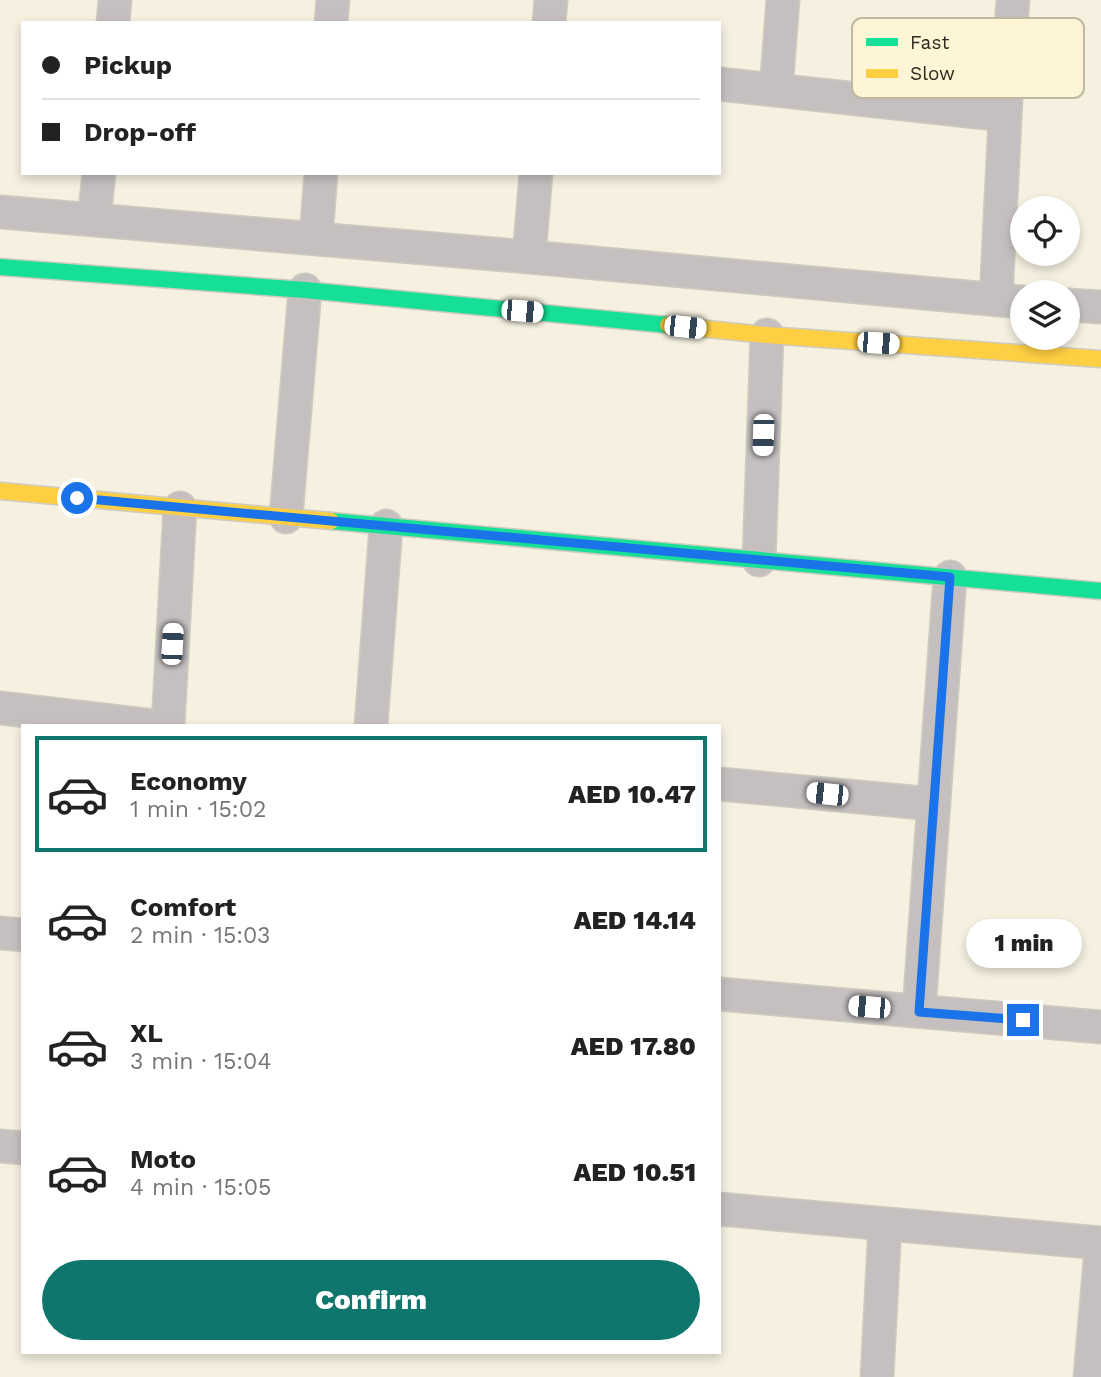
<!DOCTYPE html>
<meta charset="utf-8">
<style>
:root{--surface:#fff;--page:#f2f2f2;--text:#222;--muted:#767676;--line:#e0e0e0;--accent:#0f766e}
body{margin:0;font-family:"Work Sans",sans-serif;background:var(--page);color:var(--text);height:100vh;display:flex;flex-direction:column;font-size:26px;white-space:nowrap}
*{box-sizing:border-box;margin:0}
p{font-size:23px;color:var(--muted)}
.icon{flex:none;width:38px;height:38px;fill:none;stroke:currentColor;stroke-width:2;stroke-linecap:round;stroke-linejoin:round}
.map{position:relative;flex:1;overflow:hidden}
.sheet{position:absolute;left:21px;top:724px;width:700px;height:630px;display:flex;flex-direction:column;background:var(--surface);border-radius:0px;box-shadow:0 4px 10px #0003}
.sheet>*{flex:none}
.top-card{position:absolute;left:21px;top:21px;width:700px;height:154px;border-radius:0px;box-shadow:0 4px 10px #0003;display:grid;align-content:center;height:154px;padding:0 21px;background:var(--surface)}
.controls{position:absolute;left:1010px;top:196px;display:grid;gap:14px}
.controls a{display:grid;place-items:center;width:70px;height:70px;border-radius:50%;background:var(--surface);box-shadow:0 4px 10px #0003;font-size:35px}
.end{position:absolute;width:32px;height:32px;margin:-16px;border:9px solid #1a73e8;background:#fff;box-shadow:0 0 0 4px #fff}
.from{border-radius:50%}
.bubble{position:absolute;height:49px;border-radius:24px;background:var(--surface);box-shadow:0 4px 10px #0003;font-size:23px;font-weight:800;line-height:49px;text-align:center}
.car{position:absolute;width:21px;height:42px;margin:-21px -10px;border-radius:9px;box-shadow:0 0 5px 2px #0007;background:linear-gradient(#fff 24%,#345 0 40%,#fff 0 76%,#345 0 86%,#fff 0)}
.top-card b{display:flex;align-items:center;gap:24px;height:66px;font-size:26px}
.top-card b+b{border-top:2px solid var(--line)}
.top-card i{width:18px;height:18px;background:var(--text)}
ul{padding:12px 0 0;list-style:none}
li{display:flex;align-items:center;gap:21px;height:116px;margin:0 14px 10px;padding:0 7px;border:4px solid transparent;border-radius:0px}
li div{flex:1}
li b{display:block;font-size:26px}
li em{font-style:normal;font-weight:800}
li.on{border-color:var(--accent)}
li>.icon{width:63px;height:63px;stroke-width:1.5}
.primary-button{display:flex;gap:14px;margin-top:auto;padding:14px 21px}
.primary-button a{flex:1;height:80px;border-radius:42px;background:var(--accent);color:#fff;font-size:28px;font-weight:800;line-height:80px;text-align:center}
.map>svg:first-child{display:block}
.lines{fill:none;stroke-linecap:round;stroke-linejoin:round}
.street-casing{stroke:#cfcbbf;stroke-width:35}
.fast-casing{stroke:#cfcbbf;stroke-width:19}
.slow-casing{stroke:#cfcbbf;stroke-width:19}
.street{stroke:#c5bfbf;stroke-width:32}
.fast{stroke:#16e098;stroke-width:16}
.slow{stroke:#ffcf43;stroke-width:16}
.route{stroke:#1a73e8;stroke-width:9}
.key{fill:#fef5d7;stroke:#bfb8a0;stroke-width:2}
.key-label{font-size:19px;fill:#2d291e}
</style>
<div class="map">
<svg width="1101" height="1377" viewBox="0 0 1101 1377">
<rect width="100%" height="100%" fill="#f5f0e0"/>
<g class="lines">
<defs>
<path id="street" d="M113,23L115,0
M331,23L333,0
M549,23L551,0
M719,84L1005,115
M776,90L783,0
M0,212L529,257L1022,302
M94,219L99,173
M316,238L321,173
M529,257L536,173
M996,300L1007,78L1013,0
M1068,305L1101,307
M286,517L305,290
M759,560L767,335
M0,708L154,726
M168,726L180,508
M371,726L386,526
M719,784L934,804
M0,933L23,935
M719,994L1101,1027
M919,1011L950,577
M0,1146L23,1148
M719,1209L1101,1243
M877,1377L885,1224
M1090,1377L1101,1249"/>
<path id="fast" d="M0,267L305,290L668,325
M331,521L1101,591"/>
<path id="slow" d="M668,325L767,335L1101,359
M0,491L331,521"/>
</defs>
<!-- street casing -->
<use href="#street" class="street-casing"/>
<!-- fast casing -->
<use href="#fast" class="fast-casing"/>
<!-- slow casing -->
<use href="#slow" class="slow-casing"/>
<!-- street -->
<use href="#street" class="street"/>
<!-- fast -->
<use href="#fast" class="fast"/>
<!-- slow -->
<use href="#slow" class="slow"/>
</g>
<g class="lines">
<!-- route -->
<path class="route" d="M77,498L950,577L919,1012L1023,1020"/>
</g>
<!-- legend -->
<rect x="852" y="18" width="232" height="80" rx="10" class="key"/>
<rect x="866" y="38" width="32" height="8" fill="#16e098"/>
<rect x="866" y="69" width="32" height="9" fill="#ffcf43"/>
<g class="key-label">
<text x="910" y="49">Fast</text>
<text x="910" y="80">Slow</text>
</g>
</svg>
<div class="controls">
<a><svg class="icon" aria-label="locate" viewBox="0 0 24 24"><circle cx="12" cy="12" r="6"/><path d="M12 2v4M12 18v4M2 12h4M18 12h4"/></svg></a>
<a><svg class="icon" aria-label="layers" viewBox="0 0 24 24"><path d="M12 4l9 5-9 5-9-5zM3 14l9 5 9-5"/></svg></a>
</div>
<i class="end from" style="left:77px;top:498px"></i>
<i class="end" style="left:1023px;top:1020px"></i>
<div class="bubble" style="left:966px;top:919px;width:116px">1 min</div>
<i class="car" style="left:522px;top:311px;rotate:95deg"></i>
<i class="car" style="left:685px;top:327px;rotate:96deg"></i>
<i class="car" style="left:878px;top:343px;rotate:94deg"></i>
<i class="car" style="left:763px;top:435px;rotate:182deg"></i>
<i class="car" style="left:172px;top:644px;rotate:3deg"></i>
<i class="car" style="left:827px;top:794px;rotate:276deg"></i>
<i class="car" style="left:869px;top:1007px;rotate:275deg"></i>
<div class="top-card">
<b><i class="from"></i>Pickup</b>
<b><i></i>Drop-off</b>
</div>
<section class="sheet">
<ul>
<li class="on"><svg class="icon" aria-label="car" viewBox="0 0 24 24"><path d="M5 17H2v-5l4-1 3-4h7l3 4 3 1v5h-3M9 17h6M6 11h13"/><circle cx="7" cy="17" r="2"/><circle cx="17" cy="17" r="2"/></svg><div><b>Economy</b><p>1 min · 15:02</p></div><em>AED 10.47</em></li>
<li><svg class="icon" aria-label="car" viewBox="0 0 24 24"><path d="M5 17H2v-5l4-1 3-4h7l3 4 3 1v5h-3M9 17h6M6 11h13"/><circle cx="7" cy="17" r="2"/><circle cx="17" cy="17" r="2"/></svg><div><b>Comfort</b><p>2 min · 15:03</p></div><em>AED 14.14</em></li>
<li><svg class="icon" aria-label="car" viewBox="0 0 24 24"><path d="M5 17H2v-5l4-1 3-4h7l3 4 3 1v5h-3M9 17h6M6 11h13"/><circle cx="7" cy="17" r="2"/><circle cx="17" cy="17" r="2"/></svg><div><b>XL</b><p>3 min · 15:04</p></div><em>AED 17.80</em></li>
<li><svg class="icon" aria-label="car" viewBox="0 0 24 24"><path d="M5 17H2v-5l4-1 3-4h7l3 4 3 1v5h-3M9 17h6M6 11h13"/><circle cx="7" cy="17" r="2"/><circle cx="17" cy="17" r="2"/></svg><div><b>Moto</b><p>4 min · 15:05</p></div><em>AED 10.51</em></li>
</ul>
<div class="primary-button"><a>Confirm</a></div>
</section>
</div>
